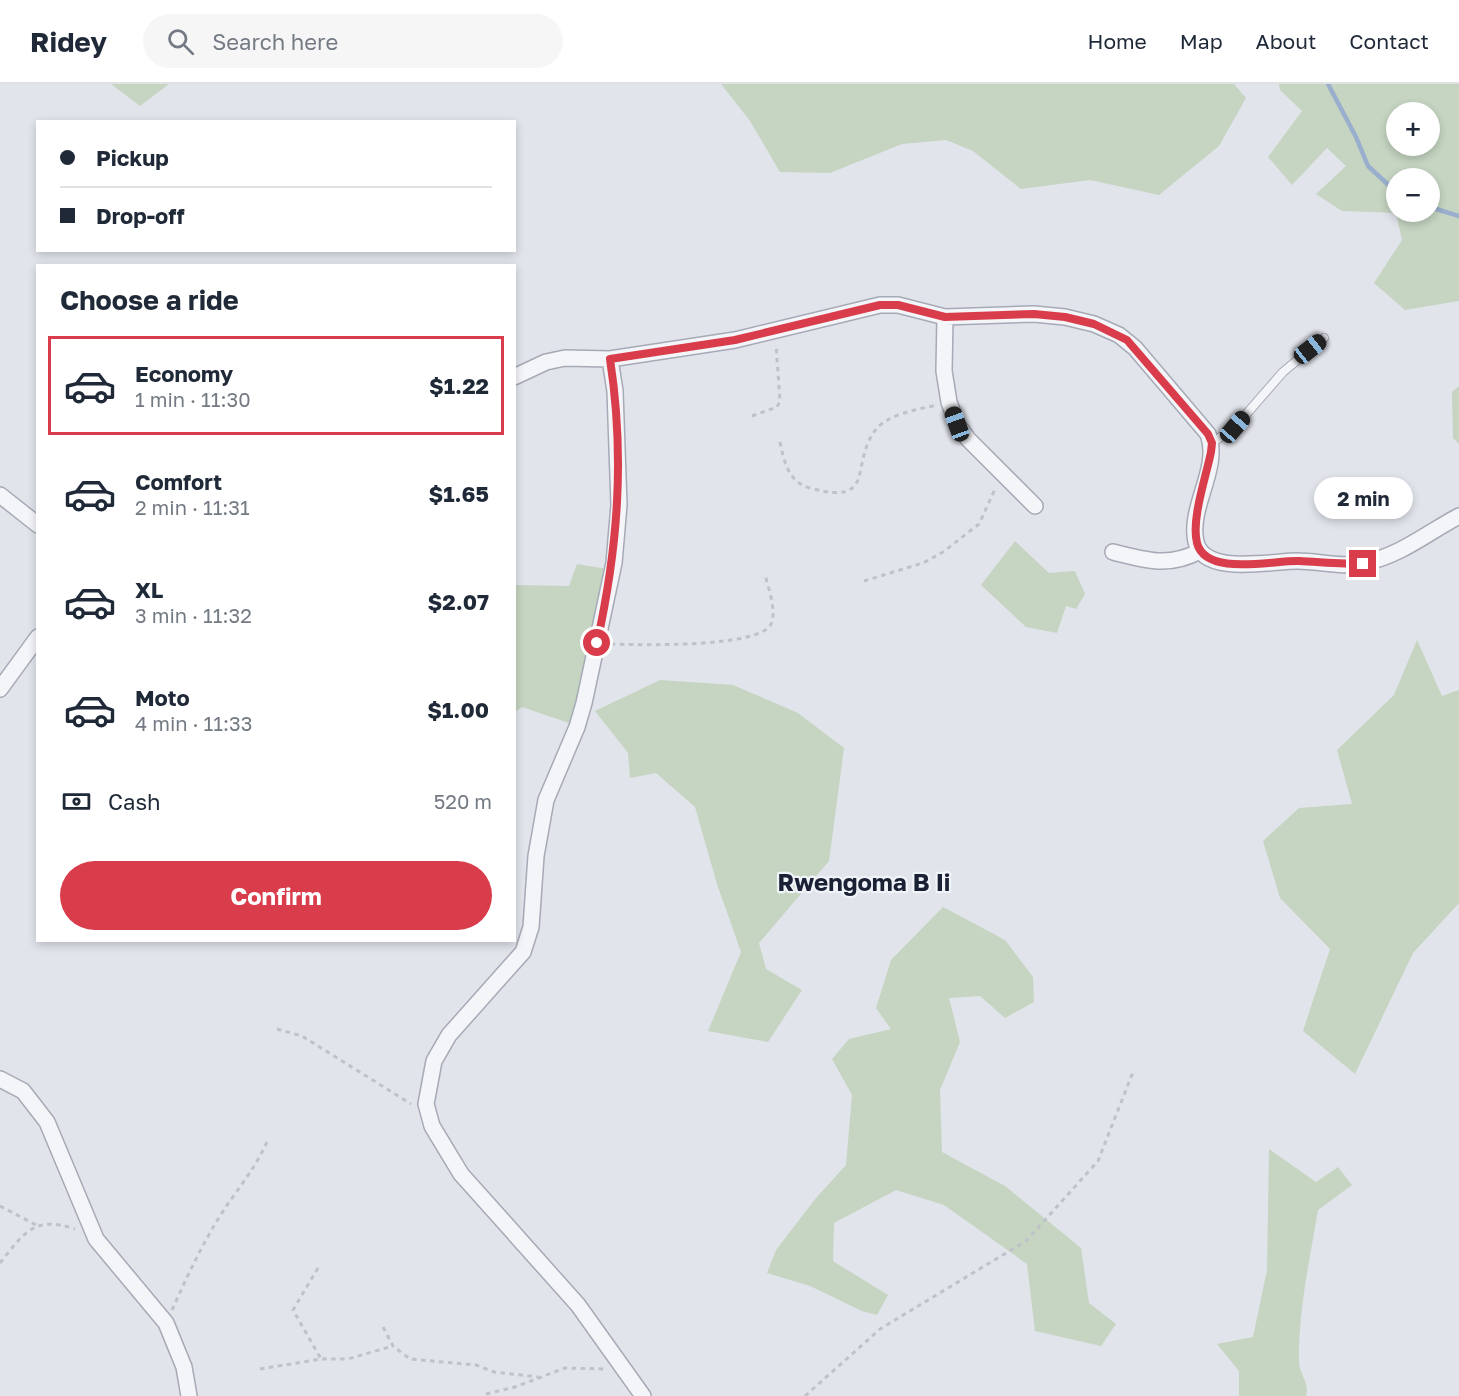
<!DOCTYPE html>
<meta charset="utf-8">
<style>
:root{--surface:#fff;--page:#f6f6f7;--text:#1f2937;--muted:#747a83;--line:#e0e1e3;--accent:#d93c4a}
body{margin:0;font-family:"Golos Text",sans-serif;background:var(--page);color:var(--text);height:100vh;display:flex;flex-direction:column;font-size:22px;white-space:nowrap}
*{box-sizing:border-box;margin:0}
p{font-size:20px;color:var(--muted)}
.icon{flex:none;width:33px;height:33px;fill:none;stroke:currentColor;stroke-width:2;stroke-linecap:round;stroke-linejoin:round}
.map{position:relative;flex:1;overflow:hidden}
.panel{position:absolute;left:36px;top:180px;width:480px;height:678px;display:flex;flex-direction:column;background:var(--surface);border-radius:0px;box-shadow:0 3px 9px #0003}
.panel>*{flex:none}
.banner{position:absolute;left:36px;top:36px;width:480px;height:132px;border-radius:0px;box-shadow:0 3px 9px #0003;display:grid;align-content:center;height:132px;padding:0 24px;background:var(--surface)}
.controls{position:absolute;left:1386px;top:18px;display:grid;gap:12px}
.controls a{display:grid;place-items:center;width:54px;height:54px;border-radius:50%;background:var(--surface);box-shadow:0 3px 9px #0003;font-size:30px}
.end{position:absolute;width:27px;height:27px;margin:-14px;border:8px solid #d93c4a;background:#fff;box-shadow:0 0 0 3px #fff}
.from{border-radius:50%}
.bubble{position:absolute;height:42px;border-radius:21px;background:var(--surface);box-shadow:0 3px 9px #0003;font-size:20px;font-weight:700;line-height:42px;text-align:center}
.car{position:absolute;width:18px;height:36px;margin:-18px -9px;border-radius:8px;box-shadow:0 0 4px 2px #0007;background:linear-gradient(#222 24%,#8ab4d8 0 40%,#222 0 76%,#8ab4d8 0 86%,#222 0)}
.banner b{display:flex;align-items:center;gap:21px;height:57px;font-size:22px}
.banner b+b{border-top:2px solid var(--line)}
.banner i{width:15px;height:15px;background:var(--text)}
ul{padding:0;list-style:none}
li{display:flex;align-items:center;gap:18px;height:99px;margin:0 12px 9px;padding:0 12px;border:3px solid transparent;border-radius:0px}
li div{flex:1}
li b{display:block;font-size:22px}
li em{font-style:normal;font-weight:700}
li.on{border-color:var(--accent)}
li>.icon{width:54px;height:54px;stroke-width:1.5}
h2{padding:0 24px;font-size:27px;line-height:72px}
.pay{display:flex;align-items:center;gap:15px;height:66px;padding:0 24px;font-size:22px}
.pay p{margin-inline-start:auto}
.primary-button{display:flex;gap:12px;margin-top:auto;padding:12px 24px}
.primary-button a{flex:1;height:69px;border-radius:36px;background:var(--accent);color:#fff;font-size:24px;font-weight:700;line-height:69px;text-align:center}
header{display:flex;align-items:center;gap:36px;box-sizing:border-box;height:84px;padding:0 30px;background:var(--surface);border-bottom:2px solid var(--line)}
header strong{font-size:28px}
nav{display:flex;gap:33px;margin-inline-start:auto;font-size:21px}
.search{width:420px;height:54px;background:var(--page);display:flex;align-items:center;gap:15px;box-sizing:border-box;padding:0 21px;border-radius:33px;color:var(--muted);font-size:22px}
.map>svg:first-child{display:block}
.green{fill:#c5d5c1;fill-rule:evenodd}
.lines{fill:none;stroke-linecap:round;stroke-linejoin:round}
.stream{stroke:#99afcd;stroke-width:4.5}
.lane-casing{stroke:#a6aab6;stroke-width:10}
.street-casing{stroke:#a6aab6;stroke-width:18}
.path{stroke:#bfc2c9;stroke-width:3;stroke-dasharray:4.5 4.5;stroke-linecap:butt}
.lane{stroke:#f4f5f8;stroke-width:8}
.street{stroke:#f4f5f8;stroke-width:15}
.route{stroke:#d93c4a;stroke-width:8}
.labels{text-anchor:middle;stroke-width:4.5;stroke-linejoin:round;paint-order:stroke}
.quarter-label{font-size:24px;font-weight:bold;fill:#1a2134;stroke:#f0f3f8}
</style>
<header>
<strong>Ridey</strong>
<div class="search"><svg class="icon" aria-label="search" viewBox="0 0 24 24"><circle cx="10" cy="10" r="6"/><path d="M15 15l6 6"/></svg>Search here</div>
<nav><a>Home</a><a>Map</a><a>About</a><a>Contact</a></nav>
</header>
<div class="map">
<svg width="1459" height="1312" viewBox="0 0 1459 1312">
<rect width="100%" height="100%" fill="#e1e4eb"/>
<!-- green -->
<path class="green" d="M111,0H169L140,22Z
M721,0H1234L1246,14L1219,62L1159,111L1090,96L1021,105L973,67L946,56L902,60L830,89L780,88L750,37Z
M1279,0H1459V217L1405,226L1374,199L1402,156L1396,129L1342,127L1316,110L1346,82L1327,64L1292,101L1268,73L1302,27L1280,6ZM1396,28H1430V62H1396ZM1396,94H1430V128H1396Z
M1459,302V360L1453,354L1452,308Z
M1015,457L1049,489L1075,487L1085,510L1076,525L1066,522L1057,549L1026,543L981,501Z
M577,480L619,487L618,500L578,642L522,623L515,628V501L569,502Z
M1417,556L1442,612L1459,606V819L1413,869L1355,990L1303,947L1330,865L1280,814L1263,757L1299,724L1352,720L1337,666L1394,611Z
M660,596L733,601L798,629L844,664L829,777L759,859L766,885L802,906L768,958L708,947L741,868L717,800L695,723L656,689L630,694L628,669L595,627Z
M943,823L1005,856L1033,893L1034,918L1005,934L980,912L949,914L960,958L940,1006L942,1068L1005,1102L1081,1164L1089,1219L1116,1240L1101,1262L1035,1247L1027,1180L944,1121L896,1106L834,1139L833,1177L888,1211L877,1231L862,1227L810,1202L767,1189L776,1166L816,1114L846,1081L852,1011L832,975L849,955L891,945L876,924L891,876Z
M1269,1065L1316,1098L1338,1083L1352,1101L1318,1126C1310,1174 1298,1228 1299,1277C1299,1290 1310,1299 1306,1312H1239V1287L1217,1260L1253,1253L1267,1186Z"/>
<g class="lines">
<!-- stream -->
<path class="stream" d="M1328,0L1356,53L1368,82L1396,108
M1430,123L1459,132"/>
<defs>
<path id="lane" d="M1212,359L1235,343L1283,288L1324,254"/>
<path id="street" d="M945,233L944,287L949,318L957,340L968,355L1035,422
M610,275L615,307L619,421L614,479L584,619L577,643L546,716L536,772L531,843L523,868L449,951L434,977L426,1020L432,1042L461,1090L578,1221L643,1312
M514,293L546,278L565,274L610,275L735,256L880,221H898L945,233L1034,230L1065,233L1094,240L1119,251L1135,264L1208,350C1221,384 1188,423 1196,458C1204,492 1271,477 1297,477C1319,477 1343,484 1365,479C1401,471 1427,449 1459,432
M0,411L38,441
M1113,468C1146,476 1168,484 1200,467
M0,605L38,553
M0,995L23,1007L47,1038L96,1155L166,1239L184,1283L189,1312"/>
</defs>
<!-- lane casing -->
<use href="#lane" class="lane-casing"/>
<!-- street casing -->
<use href="#street" class="street-casing"/>
<!-- path -->
<path class="path" d="M752,332L777,323L780,317L776,261
M780,358C784,377 788,398 810,404C879,423 848,379 877,344C890,330 919,325 937,321
M864,497L923,479L943,468L979,440L996,403
M611,560C639,561 760,564 771,540C777,526 768,504 765,490
M277,945L302,952L411,1020
M0,1122L38,1142
M0,1179C24,1149 34,1131 75,1145
M318,1184L293,1226L321,1275
M172,1226C190,1186 209,1145 235,1110C249,1090 256,1081 267,1058
M383,1243L393,1262L410,1275L476,1281L494,1288L538,1293
M260,1285L321,1275H348L393,1262
M486,1310L515,1303L565,1284L606,1285
M805,1312L880,1245L1026,1157L1098,1077L1133,988"/>
<!-- lane -->
<use href="#lane" class="lane"/>
<!-- street -->
<use href="#street" class="street"/>
</g>
<g class="lines">
<!-- route -->
<path class="route" d="M597,559C618,463 625,373 610,275L735,256L880,221H898L945,233L1034,230L1065,233L1094,240L1127,256L1208,350L1212,359L1211,368C1206,393 1191,435 1197,459C1206,493 1273,476 1299,477C1320,478 1342,480 1363,480"/>
</g>
<g class="labels">
<!-- quarter labels -->
<g class="quarter-label">
<text x="864" y="807">Rwengoma B Ii</text>
</g>
</g>
</svg>
<div class="controls">
<a>+</a>
<a>−</a>
</div>
<i class="end from" style="left:597px;top:559px"></i>
<i class="end" style="left:1363px;top:480px"></i>
<div class="bubble" style="left:1314px;top:393px;width:99px">2 min</div>
<i class="car" style="left:1310px;top:265px;rotate:52deg"></i>
<i class="car" style="left:957px;top:340px;rotate:340deg"></i>
<i class="car" style="left:1235px;top:343px;rotate:41deg"></i>
<div class="banner">
<b><i class="from"></i>Pickup</b>
<b><i></i>Drop-off</b>
</div>
<section class="panel">
<h2>Choose a ride</h2>
<ul>
<li class="on"><svg class="icon" aria-label="car" viewBox="0 0 24 24"><path d="M5 17H2v-5l4-1 3-4h7l3 4 3 1v5h-3M9 17h6M6 11h13"/><circle cx="7" cy="17" r="2"/><circle cx="17" cy="17" r="2"/></svg><div><b>Economy</b><p>1 min · 11:30</p></div><em>$1.22</em></li>
<li><svg class="icon" aria-label="car" viewBox="0 0 24 24"><path d="M5 17H2v-5l4-1 3-4h7l3 4 3 1v5h-3M9 17h6M6 11h13"/><circle cx="7" cy="17" r="2"/><circle cx="17" cy="17" r="2"/></svg><div><b>Comfort</b><p>2 min · 11:31</p></div><em>$1.65</em></li>
<li><svg class="icon" aria-label="car" viewBox="0 0 24 24"><path d="M5 17H2v-5l4-1 3-4h7l3 4 3 1v5h-3M9 17h6M6 11h13"/><circle cx="7" cy="17" r="2"/><circle cx="17" cy="17" r="2"/></svg><div><b>XL</b><p>3 min · 11:32</p></div><em>$2.07</em></li>
<li><svg class="icon" aria-label="car" viewBox="0 0 24 24"><path d="M5 17H2v-5l4-1 3-4h7l3 4 3 1v5h-3M9 17h6M6 11h13"/><circle cx="7" cy="17" r="2"/><circle cx="17" cy="17" r="2"/></svg><div><b>Moto</b><p>4 min · 11:33</p></div><em>$1.00</em></li>
</ul>
<div class="pay"><svg class="icon" aria-label="cash" viewBox="0 0 24 24"><path d="M3 7h18v10H3z"/><circle cx="12" cy="12" r="2"/></svg>Cash<p>520 m</p></div>
<div class="primary-button"><a>Confirm</a></div>
</section>
</div>
